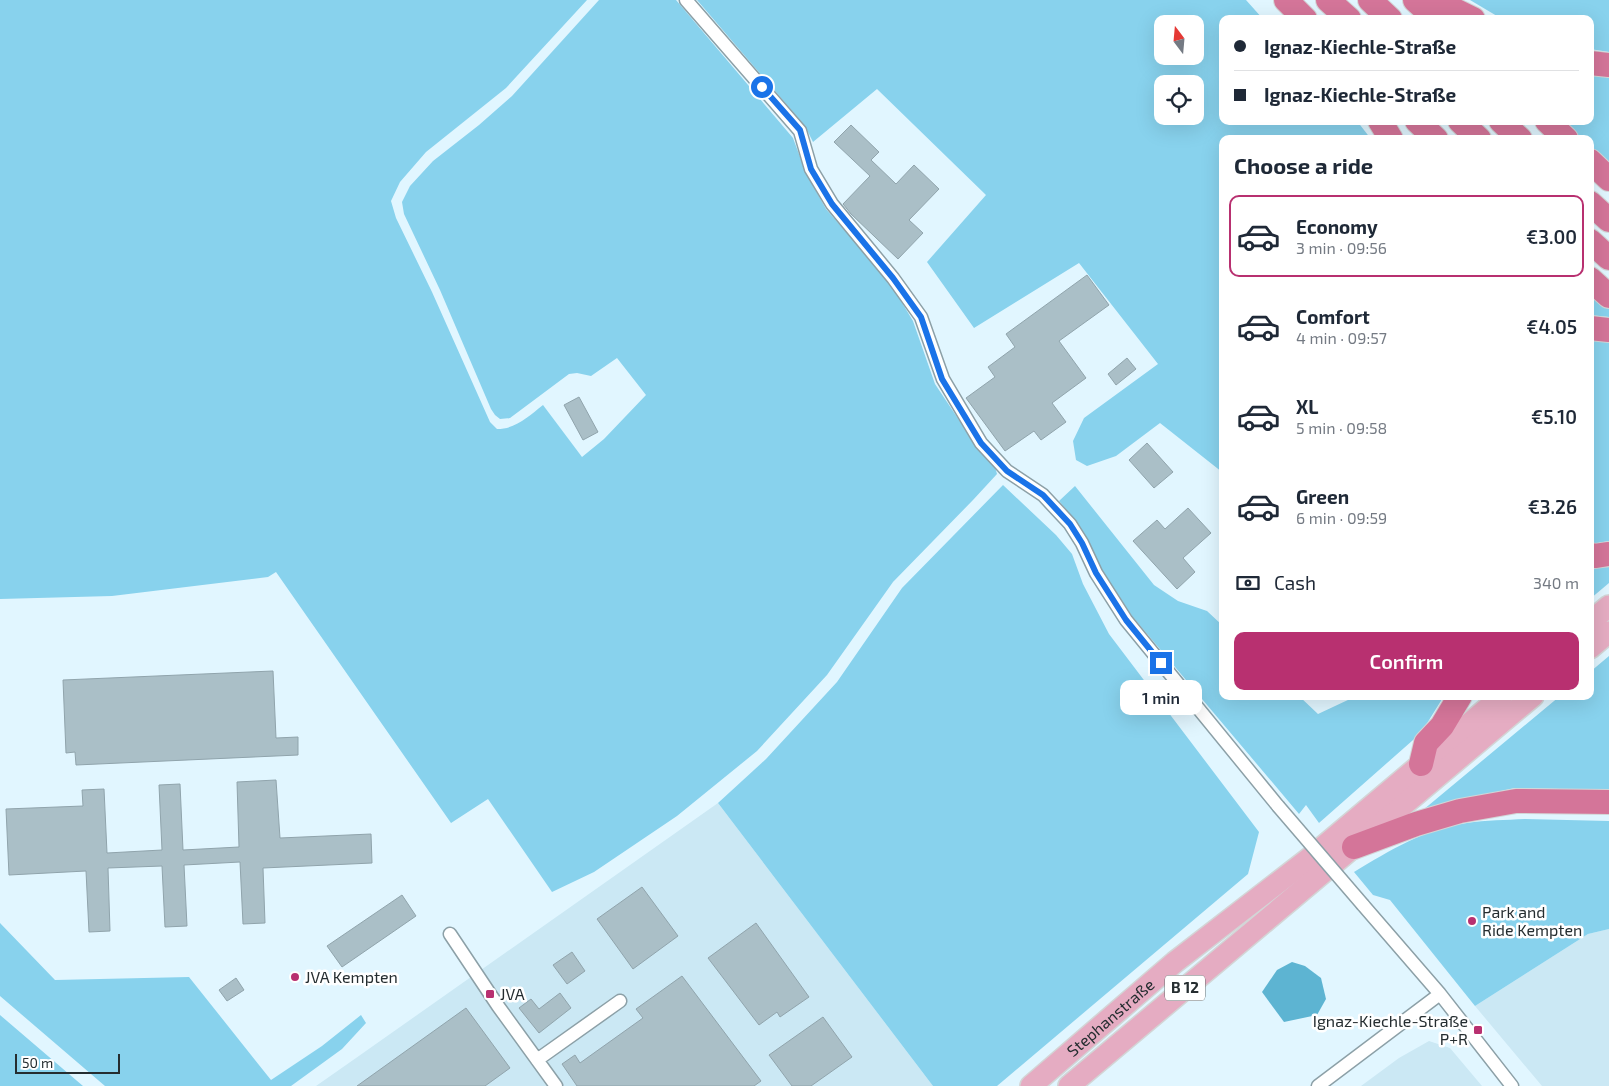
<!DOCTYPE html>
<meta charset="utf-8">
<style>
:root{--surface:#fff;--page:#f2f2f3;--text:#1f2937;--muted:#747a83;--line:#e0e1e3;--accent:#b83070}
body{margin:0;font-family:"Exo 2",sans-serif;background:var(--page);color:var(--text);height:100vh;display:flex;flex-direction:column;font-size:19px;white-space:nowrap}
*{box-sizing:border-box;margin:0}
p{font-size:16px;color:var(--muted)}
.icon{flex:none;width:28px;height:28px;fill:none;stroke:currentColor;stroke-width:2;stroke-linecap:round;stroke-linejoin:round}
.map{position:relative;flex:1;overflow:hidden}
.panel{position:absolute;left:1219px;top:135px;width:375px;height:565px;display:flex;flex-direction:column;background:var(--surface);border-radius:10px;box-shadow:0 5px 20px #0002}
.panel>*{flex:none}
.banner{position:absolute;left:1219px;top:15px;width:375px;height:110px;border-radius:10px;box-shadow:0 5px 20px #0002;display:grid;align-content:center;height:110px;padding:0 15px;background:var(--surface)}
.needle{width:32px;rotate:344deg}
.fabs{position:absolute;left:1154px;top:15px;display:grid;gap:10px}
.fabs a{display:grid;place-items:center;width:50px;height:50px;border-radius:10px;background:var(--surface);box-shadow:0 5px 20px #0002;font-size:25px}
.scale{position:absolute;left:15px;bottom:12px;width:105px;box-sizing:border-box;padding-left:5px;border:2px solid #252d30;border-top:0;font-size:14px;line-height:18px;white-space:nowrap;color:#252d30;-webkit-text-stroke:4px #fff;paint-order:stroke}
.end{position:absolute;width:22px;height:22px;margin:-11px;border:6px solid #1a73e8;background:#fff;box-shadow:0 0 0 2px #fff}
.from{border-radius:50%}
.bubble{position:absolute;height:35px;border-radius:10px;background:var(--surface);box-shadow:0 5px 20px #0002;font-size:16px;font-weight:600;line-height:35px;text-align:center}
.banner b{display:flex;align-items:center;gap:18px;height:48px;font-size:19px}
.banner b+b{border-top:1px solid var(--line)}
.banner i{width:12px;height:12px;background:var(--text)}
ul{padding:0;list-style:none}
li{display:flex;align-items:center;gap:15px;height:82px;margin:0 10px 8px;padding:0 5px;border:2px solid transparent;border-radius:10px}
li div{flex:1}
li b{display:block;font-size:19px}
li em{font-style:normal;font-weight:600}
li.current{border-color:var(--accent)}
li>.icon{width:45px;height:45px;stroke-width:1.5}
h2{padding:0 15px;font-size:22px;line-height:60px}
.pay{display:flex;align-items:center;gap:12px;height:55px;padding:0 15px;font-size:19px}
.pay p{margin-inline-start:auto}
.primary-button{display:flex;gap:10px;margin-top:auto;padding:10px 15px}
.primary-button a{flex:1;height:58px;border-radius:10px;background:var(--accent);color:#fff;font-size:20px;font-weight:600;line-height:58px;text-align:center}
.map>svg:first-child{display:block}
.built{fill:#cbe8f4}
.green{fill:#88d2ed;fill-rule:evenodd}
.water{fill:#5db4d2}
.building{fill:#aabfc7;stroke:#90a4ac}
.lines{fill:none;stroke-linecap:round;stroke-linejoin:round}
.street-casing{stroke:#8ca0a7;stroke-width:15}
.primary-casing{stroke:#d3d5d6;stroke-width:24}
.highway-casing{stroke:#d3d5d6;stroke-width:26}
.street{stroke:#fff;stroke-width:12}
.primary{stroke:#e5acc2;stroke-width:21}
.highway{stroke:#d47599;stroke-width:24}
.street-bridge-casing{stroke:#8ca0a7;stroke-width:15;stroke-linecap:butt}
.street-bridge{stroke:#fff;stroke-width:12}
.route{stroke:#1a73e8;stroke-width:6}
.poi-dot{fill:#b83070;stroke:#fff;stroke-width:2}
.labels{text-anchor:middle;stroke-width:5;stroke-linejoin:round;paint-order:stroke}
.shield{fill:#fff;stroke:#666c6e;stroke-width:1}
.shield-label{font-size:15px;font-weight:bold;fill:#252d30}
.poi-label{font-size:16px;fill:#252d30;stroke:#fff;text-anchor:start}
.street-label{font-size:16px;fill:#252d30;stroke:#fff}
</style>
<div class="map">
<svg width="1609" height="1086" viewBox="0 0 1609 1086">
<rect width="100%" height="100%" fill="#e1f6ff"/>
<!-- built -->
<path class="built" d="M718,803L933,1086H316L356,1058Z
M1609,929V1086H1542L1475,1006L1588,934Z
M1429,1041L1450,1048L1482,1086H1361L1399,1058Z"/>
<!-- green -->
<path class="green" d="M0,0H587L506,88L426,152L400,182L391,201L396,218L432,292L490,422L497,429C516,429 529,416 543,405L582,457L604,439L646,395L617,358L591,376L577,373L569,374L510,418L500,419L495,415L491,409L440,290L404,214L402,202L410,186L433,161L479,125L512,96L599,0H676L793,138L806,173L826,209L889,281L913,321L935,384L977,447L995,467L997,474L973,500L893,582L827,675L757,751L677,816L594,872L552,892L488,799L451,823L276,572L268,577L112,596L0,599Z
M697,0H1246L1263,19H1222V121H1357L1371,139H1222V472L1160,423L1116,456L1087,466L1076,460L1073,441L1084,418L1158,364L1079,263L974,328L927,262L986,195L877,89L813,142L805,126ZM1162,24H1195V56H1162ZM1162,84H1195V116H1162Z
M1470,0H1609V52L1590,49V19H1502Z
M1590,72L1609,75V164L1590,147V139H1581L1562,121H1590Z
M1590,292L1609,308V317L1590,315Z
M1590,341H1609V541L1592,544L1590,543Z
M1003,485L1056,535L1072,554L1083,584L1109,634L1259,832L1248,874L997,1086H933L718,803L766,759L837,682L902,588Z
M1075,486L1154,585L1178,601L1207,611L1222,625V696H1299L1318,714L1350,699L1352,696H1444L1421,733L1319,823L1306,805L1299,814L1132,616L1102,570L1075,520L1059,501Z
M1609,564V583L1590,599V565Z
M1609,656V790L1515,788L1455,801L1423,810L1560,696H1590V672Z
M1525,819L1609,821V929L1588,934L1475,1006L1390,900L1373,895L1354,872C1389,851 1426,828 1467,823C1486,820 1506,820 1525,819Z
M0,923L55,980L189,977L271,1080L322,1046L361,1015L366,1023L342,1049L291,1086H105L0,996Z
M0,1015L83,1086H0Z"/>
<!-- water -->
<path class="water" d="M1292,962L1305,966L1321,978L1326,999L1317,1015L1284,1022L1262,992L1277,970Z"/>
<!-- building -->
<path class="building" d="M851,125L879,152L871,160L896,184L914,165L939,189L909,220L923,233L898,259L851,214L843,204L870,176L834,142Z
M1087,275L1109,305L1059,341L1086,378L1052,403L1066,422L1041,440L1034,431L1005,451L966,398L995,377L988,367L1015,347L1006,334Z
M1127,358L1136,369L1116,385L1108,374Z
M579,397L598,432L583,440L564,405Z
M1147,443L1173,472L1154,488L1129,460Z
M1188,508L1211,533L1183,558L1195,572L1177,589L1133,541L1157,520L1165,529Z
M273,671L276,738L298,737V755L76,765L75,752L66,753L63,680Z
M276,780L280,838L371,834L372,863L263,868L265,923L243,924L240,862L184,865L187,926L165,927L162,866L108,868L110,931L89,932L86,871L9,875L6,809L83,806L82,790L104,789L107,853L162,850L159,785L180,784L183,850L239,847L237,782Z
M642,887L678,936L633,969L597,919Z
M402,895L416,916L342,967L327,946Z
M756,923L809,997L780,1017L777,1012L759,1025L708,958Z
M572,952L585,971L567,984L553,965Z
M682,976L761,1081L754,1086H577L562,1064L575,1055L580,1063L643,1018L636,1009Z
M236,978L244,990L227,1001L219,990Z
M560,993L571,1008L539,1033L519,1008L531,999L539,1009Z
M466,1008L510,1068L485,1086H357Z
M823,1017L852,1057L811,1086H792L769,1055Z"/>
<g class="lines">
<defs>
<path id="street" d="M686,0L800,131L811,169L832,204L893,278L921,317L943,379L981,443L1007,471L1043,495L1070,524L1082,543L1096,573L1126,620L1278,806
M1363,905L1440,994L1512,1086
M450,934L498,1006L556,1086
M537,1060L620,1001
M1318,1086L1440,994"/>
<g id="primary">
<path d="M1590,622L1609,606"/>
<path d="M1590,648L1609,632"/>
<path id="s1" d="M1031,1086L1175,962L1311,857L1502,696"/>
<path d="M1069,1086L1533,696"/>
</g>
<path id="highway" d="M1286,0L1305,19
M1328,0L1349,19
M1370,0L1390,19
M1415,0L1436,19
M1434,0L1473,19
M1590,63L1609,65
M1380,121L1391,139
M1417,121L1436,139
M1460,121L1479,139
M1501,121L1520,139
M1547,121L1566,139
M1590,161L1609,179
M1590,203L1609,220
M1590,241L1609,258
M1590,279L1609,296
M1590,328L1609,330
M1590,555L1595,556L1609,554
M1421,764L1426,743L1442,726L1460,696
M1354,847L1416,824L1460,811L1516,801L1609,802"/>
</defs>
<!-- street casing -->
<use href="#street" class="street-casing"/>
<!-- primary casing -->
<use href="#primary" class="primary-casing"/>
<!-- highway casing -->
<use href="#highway" class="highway-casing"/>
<!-- street -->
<use href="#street" class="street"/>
<!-- primary -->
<use href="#primary" class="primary"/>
<!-- highway -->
<use href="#highway" class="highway"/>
<defs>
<path id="street-bridge" d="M1278,806L1363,905"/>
</defs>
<!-- street-bridge casing -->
<use href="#street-bridge" class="street-bridge-casing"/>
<!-- street-bridge -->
<use href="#street-bridge" class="street-bridge"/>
</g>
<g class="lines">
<!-- route -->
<path class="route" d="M762,87L800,130L811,169L832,204L893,278L921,317L942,379L981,443L1007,471L1043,495L1070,524L1082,543L1096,573L1126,620L1161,663"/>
</g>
<!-- markers -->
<g class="poi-dot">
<circle cx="1472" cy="921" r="5"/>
<circle cx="295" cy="977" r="5"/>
<rect x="485" y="989" width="10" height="10" rx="2.5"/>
<rect x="1473" y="1025" width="10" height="10" rx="2.5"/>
</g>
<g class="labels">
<!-- shield labels -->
<rect class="shield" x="1165" y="975.5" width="40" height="25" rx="4"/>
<g class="shield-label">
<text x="1185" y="993">B 12</text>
</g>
<!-- poi labels -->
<g class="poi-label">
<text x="1482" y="918">Park and<tspan x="1482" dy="18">Ride Kempten</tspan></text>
<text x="305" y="983">JVA Kempten</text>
<text x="500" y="1000">JVA</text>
<text x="1468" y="1027" text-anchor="end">Ignaz-Kiechle-Straße<tspan x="1468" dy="18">P+R</tspan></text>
</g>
<!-- street labels -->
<g class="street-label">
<text dy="6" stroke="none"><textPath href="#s1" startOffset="105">Stephanstraße</textPath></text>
</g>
</g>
</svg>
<div class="fabs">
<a><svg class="needle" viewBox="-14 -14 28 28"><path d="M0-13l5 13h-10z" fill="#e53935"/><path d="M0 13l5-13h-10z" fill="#747a83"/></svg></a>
<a><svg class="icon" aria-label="locate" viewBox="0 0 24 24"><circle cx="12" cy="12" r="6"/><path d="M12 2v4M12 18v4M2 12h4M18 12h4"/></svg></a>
</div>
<div class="scale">50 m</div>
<i class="end from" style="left:762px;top:87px"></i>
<i class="end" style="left:1161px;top:663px"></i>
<div class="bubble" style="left:1120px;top:680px;width:82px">1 min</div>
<div class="banner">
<b><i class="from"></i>Ignaz-Kiechle-Straße</b>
<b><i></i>Ignaz-Kiechle-Straße</b>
</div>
<section class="panel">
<h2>Choose a ride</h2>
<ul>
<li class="current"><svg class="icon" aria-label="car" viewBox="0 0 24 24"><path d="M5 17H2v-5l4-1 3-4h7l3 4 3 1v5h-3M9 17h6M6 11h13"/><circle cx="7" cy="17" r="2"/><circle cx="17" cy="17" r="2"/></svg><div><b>Economy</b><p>3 min · 09:56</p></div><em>€3.00</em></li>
<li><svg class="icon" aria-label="car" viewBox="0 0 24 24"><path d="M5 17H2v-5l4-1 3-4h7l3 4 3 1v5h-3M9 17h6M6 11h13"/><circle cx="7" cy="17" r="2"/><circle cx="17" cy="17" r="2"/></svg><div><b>Comfort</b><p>4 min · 09:57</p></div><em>€4.05</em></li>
<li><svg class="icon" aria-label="car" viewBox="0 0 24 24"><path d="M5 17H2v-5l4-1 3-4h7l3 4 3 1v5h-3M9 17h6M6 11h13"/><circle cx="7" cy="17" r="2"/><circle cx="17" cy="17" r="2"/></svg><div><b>XL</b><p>5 min · 09:58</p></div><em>€5.10</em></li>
<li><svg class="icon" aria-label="car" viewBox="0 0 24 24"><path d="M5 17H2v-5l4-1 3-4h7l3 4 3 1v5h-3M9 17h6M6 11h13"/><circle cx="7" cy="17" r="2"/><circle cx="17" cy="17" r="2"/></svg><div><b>Green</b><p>6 min · 09:59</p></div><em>€3.26</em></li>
</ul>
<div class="pay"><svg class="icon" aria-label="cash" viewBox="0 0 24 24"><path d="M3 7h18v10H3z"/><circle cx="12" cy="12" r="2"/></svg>Cash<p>340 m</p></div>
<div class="primary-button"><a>Confirm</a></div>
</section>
</div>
